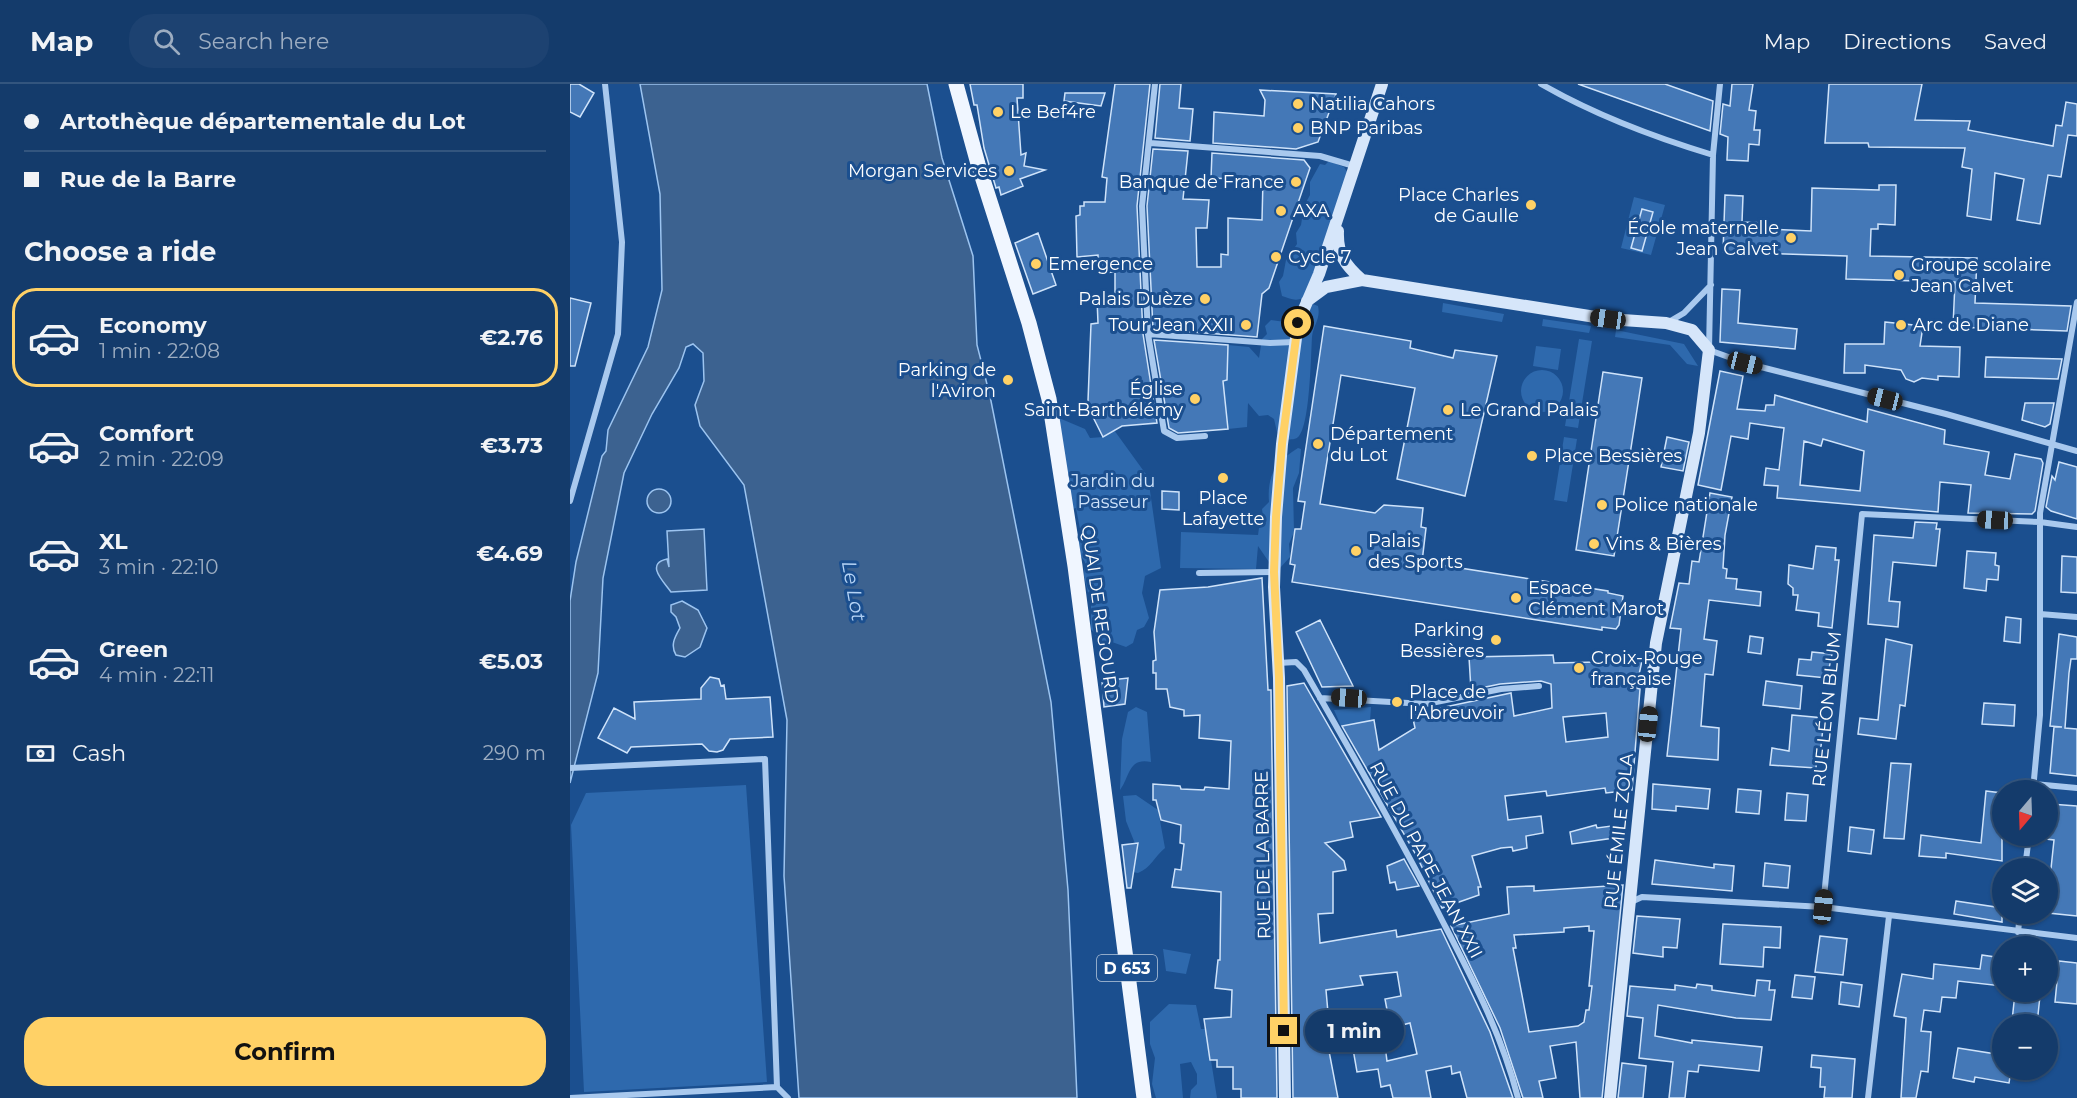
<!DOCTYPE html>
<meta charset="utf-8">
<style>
:root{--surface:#143b6b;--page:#1d4271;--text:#f1f3f6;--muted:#9dadc1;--line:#33557e;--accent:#ffd166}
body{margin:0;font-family:Montserrat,sans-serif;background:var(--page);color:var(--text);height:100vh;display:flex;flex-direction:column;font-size:22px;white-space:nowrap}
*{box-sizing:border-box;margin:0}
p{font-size:20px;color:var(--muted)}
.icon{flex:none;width:33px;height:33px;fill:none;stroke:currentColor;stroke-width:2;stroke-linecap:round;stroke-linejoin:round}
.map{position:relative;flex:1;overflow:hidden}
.panel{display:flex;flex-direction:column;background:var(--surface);width:570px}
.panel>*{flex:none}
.top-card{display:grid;align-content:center;height:132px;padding:0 24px;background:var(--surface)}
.needle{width:39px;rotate:199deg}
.controls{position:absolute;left:1422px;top:696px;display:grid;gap:12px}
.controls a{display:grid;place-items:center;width:66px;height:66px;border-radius:50%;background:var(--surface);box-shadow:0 2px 4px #0004,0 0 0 2px var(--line);font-size:30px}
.end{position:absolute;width:27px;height:27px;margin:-14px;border:8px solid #ffd166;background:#111;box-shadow:0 0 0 3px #111}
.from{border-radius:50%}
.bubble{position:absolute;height:42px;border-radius:21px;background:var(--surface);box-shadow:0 2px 4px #0004,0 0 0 2px var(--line);font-size:20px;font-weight:700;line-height:42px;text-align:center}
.car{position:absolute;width:18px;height:36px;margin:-18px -9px;border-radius:8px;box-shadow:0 0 4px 2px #0007;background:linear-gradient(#222 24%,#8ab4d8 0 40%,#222 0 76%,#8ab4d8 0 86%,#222 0)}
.top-card b{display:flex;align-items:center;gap:21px;height:57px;font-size:22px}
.top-card b+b{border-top:2px solid var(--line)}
.top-card i{width:15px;height:15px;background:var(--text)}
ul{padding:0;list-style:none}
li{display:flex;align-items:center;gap:18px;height:99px;margin:0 12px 9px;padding:0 12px;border:3px solid transparent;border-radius:24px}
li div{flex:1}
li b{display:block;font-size:22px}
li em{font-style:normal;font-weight:700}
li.selected{border-color:var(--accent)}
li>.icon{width:54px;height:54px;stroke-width:1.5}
h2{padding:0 24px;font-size:27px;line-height:72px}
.pay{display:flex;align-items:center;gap:15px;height:66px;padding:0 24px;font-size:22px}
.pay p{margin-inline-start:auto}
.button{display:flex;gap:12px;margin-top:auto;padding:12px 24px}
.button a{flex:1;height:69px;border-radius:24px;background:var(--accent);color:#111;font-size:24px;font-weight:700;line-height:69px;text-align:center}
header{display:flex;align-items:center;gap:36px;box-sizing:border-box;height:84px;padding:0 30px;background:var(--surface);border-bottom:2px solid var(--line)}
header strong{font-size:28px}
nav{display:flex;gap:33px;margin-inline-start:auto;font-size:21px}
.search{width:420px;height:54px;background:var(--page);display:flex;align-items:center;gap:15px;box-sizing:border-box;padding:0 21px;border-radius:24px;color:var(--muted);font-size:22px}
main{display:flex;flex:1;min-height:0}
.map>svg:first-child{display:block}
.green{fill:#2e69ad}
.water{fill:#3c6290;stroke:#9cc4f0;stroke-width:1.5}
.building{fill:#4478b7;stroke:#cfe3fa;stroke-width:1.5;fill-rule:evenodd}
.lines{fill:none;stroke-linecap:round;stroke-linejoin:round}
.minor{stroke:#a9c9ee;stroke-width:6}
.secondary{stroke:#d6e6fa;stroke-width:12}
.primary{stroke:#f0f6ff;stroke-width:15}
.route{stroke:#ffd166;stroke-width:8}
.poi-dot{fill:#ffd166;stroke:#1b4f8f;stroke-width:2}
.labels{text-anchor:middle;stroke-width:6;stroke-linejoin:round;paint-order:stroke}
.shield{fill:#1b4f8f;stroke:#bbcadd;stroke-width:1.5}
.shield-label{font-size:16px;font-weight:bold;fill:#fff}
.poi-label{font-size:18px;fill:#fff;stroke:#1b4f8f;text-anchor:start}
.park-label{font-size:18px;fill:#cfe3fa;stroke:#1b4f8f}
.street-label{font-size:18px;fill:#fff;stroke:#1b4f8f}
.water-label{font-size:20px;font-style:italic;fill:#b5d3f5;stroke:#1b4f8f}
</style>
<header>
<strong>Map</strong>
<div class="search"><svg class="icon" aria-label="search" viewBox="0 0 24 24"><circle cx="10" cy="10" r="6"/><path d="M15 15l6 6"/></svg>Search here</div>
<nav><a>Map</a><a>Directions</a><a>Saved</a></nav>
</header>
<main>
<section class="panel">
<div class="top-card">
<b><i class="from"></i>Artothèque départementale du Lot</b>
<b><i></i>Rue de la Barre</b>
</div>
<h2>Choose a ride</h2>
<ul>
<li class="selected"><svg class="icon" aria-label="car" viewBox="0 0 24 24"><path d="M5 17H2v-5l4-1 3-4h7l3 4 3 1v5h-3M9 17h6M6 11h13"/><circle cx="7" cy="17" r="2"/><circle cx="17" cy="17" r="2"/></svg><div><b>Economy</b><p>1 min · 22:08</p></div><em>€2.76</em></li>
<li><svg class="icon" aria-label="car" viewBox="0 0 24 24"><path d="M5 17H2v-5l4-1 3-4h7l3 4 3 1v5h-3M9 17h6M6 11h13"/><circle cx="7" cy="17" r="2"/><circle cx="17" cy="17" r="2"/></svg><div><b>Comfort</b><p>2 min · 22:09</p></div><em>€3.73</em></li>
<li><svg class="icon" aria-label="car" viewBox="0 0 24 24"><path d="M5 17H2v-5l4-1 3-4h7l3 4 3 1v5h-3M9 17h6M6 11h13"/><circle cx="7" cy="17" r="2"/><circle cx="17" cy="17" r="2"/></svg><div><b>XL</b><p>3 min · 22:10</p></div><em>€4.69</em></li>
<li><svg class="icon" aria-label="car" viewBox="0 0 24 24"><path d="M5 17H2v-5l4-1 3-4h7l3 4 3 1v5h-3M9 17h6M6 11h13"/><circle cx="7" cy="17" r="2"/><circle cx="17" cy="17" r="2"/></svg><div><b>Green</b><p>4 min · 22:11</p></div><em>€5.03</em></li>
</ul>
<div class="pay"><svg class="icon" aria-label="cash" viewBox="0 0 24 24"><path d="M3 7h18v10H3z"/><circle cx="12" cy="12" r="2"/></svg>Cash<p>290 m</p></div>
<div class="button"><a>Confirm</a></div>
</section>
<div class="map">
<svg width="1507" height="1014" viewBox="0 0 1507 1014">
<rect width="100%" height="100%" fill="#1b4f8f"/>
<!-- green -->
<path class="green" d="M759,77L774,83L778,89L761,163L762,170L735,213C726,218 721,215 712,212L709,198L713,192L716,176L727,160L726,149L731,141L734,122L740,111V98L750,80L755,81Z
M1064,113L1095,121L1081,171L1051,164Z
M740,219L748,222C751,235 743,241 742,253C741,271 740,340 729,352C726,356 721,355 716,356L707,348L704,335L698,331L689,332L678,319L677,343L658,345L653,297L657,296L658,261L679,263L689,274L692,255L697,250L695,242L701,236L722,239L726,235V229Z
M873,219L934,230L932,238L872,228Z
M973,235L1021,242L1019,249L972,242Z
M1046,246L1114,260L1128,282L1117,280L1100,261L1045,253Z
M1009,255L1022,257L1008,344L995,342Z
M966,262L991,265L988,286L963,282Z
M951 307a21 21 0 1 1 42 0a21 21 0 1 1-42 0Z
M489,334L515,345L520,354L533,353L544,346L578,393L591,484L575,492L572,509L579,534L574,543L567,546L563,559L556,563L542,558L527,562L525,550L521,545V521L514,492L515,478L508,468L506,458L511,450L506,424L499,426Z
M994,353L1007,355L997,418L984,416Z
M728,364L731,365L729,389L723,404L724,448L719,460L720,473L710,484L701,481L688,462L686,485L610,484L611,448L688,451L689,444L694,440L692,425L699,418C697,392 705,378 728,364Z
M566,623L577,628L581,678C558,673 560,693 550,706L552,655L558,628Z
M801,623L800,637L771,642L764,626Z
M176,701L197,998L14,1008L1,741L16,709Z
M566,711L588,726L595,764C584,773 581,784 568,789L563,788L565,768L568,767L556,737L553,712Z
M593,865L621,870L616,890L596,887Z
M599,920L626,921L631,945H636L647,1014H620L621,1006L627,1000V990L621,978L610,980L613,1014H586L582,1000L585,974L580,960V938Z"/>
<!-- water -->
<path class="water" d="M70,0H357L372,74L403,172L407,261L420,312L481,618L498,806L507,1014H229L214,792L217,636L174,401L130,342L125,321L134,297L133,269L123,260L116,263L109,284L82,330L54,389L33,494L28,589L0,699V517L6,478L32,372L36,367L38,346L78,263L92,206L90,110Z
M77 417a12 12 0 1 1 24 0a12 12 0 1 1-24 0Z
M134,445L137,506L101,508C95,499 74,480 97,475L99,483L97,447Z
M112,517L128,526L137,544L130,563L115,573L106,571C100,561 105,553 110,544L106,533L101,528V521Z"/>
<!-- building -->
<path class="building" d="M0,0H9L24,9L10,33L0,28Z
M400,0H453V14H447L451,71L456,69L454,82L475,86L450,95L453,102L431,111L429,103L426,104L414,64L407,21H404Z
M545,0H580L567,122L573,250L587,339L552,342L533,353L520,327L518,317L521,240L528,239L527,215L545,214V188L529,189L528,171L507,173L506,132L510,131V122H514V118H535L537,94L532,93Z
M590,0H611L609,24L623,25L620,57L585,54Z
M1008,0H1095L1143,17L1140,47Z
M1162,0H1183L1179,26L1186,27L1184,46H1190L1189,61L1179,60L1178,77L1157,76L1158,53L1150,50L1153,20L1160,22Z
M1259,0H1352L1345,36L1400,37L1398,46L1483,62L1486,41L1492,42L1496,18L1507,20V52L1498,51L1491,93L1478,91L1470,140L1447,136L1454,95L1425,89L1421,136L1397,132L1402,85L1392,83L1395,64L1299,63L1298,59H1255Z
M690,6L766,10L748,58L726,65L643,59L644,28L694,32L695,16Z
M495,9H535L531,22L494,17Z
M583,65L618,67L613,115L639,116L637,144H626L627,183H651V170L658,171V134L692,136L693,96L641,94L642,69L734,76L740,84L699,204L692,210L687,253L583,245L577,122Z
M1309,101H1326L1325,141L1308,140V145H1301L1300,172L1407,174L1405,219L1501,222L1497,247L1383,243L1385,198L1276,195L1277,172L1153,168L1155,111L1173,112L1172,138L1196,139L1195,145L1241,147L1242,104L1309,106Z
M1072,125L1083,128L1072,167L1061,164Z
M468,149L486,201L463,210L445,159Z
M1152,205L1170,206L1168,239L1227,245L1225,265L1150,258Z
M0,214L21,219L5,282H0Z
M1315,238L1353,242L1350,262L1390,263L1389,293L1368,292V296L1352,294L1344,298L1336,295L1331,286L1295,281V289H1274L1275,260H1314Z
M754,242L841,257L840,264L883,274L885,266L927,272L895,412L827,395L845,304L771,291L750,420L805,429L814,421L853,424L851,443L856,444L852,478L1038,507V509L1053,512L1049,541L1046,545L1032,543V546L722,498L725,481L720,480L725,445H731L735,418L728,417Z
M584,256L658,261L657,296L653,297L658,345L608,349L599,344Z
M1416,273L1492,275L1488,295L1415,293Z
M1150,287L1173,292L1167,325L1195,327L1196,321H1204L1205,311L1297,338L1298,325L1375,346L1374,360L1419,368L1415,391L1440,395L1445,370L1471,375L1473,379L1465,427L1462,430L1398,429L1401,401L1370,398L1368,428L1207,414L1208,402L1194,401L1196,384L1209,386L1214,344L1180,339L1178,355L1161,352L1151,406L1128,401ZM1253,355L1294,367L1290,407L1230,401L1234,357L1251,362Z
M1033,288L1072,294L1044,472L1006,466Z
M1455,319H1484L1480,340L1475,343L1452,336Z
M1097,353L1119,358L1113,387L1091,383Z
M1489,378L1507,383V435L1481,427L1476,423L1482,392L1485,396Z
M592,407L609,408V426L592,425Z
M1140,409L1162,413L1155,451L1153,484L1157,485L1156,494L1167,495L1166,505L1191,508L1190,522L1139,516L1134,555L1147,557L1143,591L1135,590L1131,642L1149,644L1148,676L1097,672L1111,545L1100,544L1109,499L1119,500L1122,477L1129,478Z
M1345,438L1367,439L1366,445H1370L1366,482L1323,478L1319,517L1330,518L1328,543L1298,540L1304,451L1343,454Z
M1246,462L1266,464L1265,476H1269L1262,544L1248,542L1249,529L1226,526L1228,511H1223V504L1218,500L1219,481L1243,485Z
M1397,467L1426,469L1425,481L1429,482L1428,496L1417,495L1416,507L1394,504Z
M1492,472L1507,473V509L1491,508Z
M692,494L698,606H701L707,1014H671V1005H663V983H647V976H640L634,935L661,933L662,906L645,904L648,876H650L651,808L602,803L605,785L611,786L614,760L610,759L611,741L591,736L586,716H583V700L610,702L611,705L634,706L635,703L659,705L661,657L629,654L630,631L614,632V626L600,623L597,605H586V589H583V577L586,576L584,548L590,506L638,503Z
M1436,533L1451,535L1450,559L1434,557Z
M750,536L783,602L752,603L726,548Z
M1489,550L1507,553V575H1501L1499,589L1495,644L1507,645V692L1480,689L1484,643H1492L1480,642Z
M1180,552L1193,554L1191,570L1178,568Z
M1316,555L1342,561L1335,622L1330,621L1326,655L1288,650L1290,634L1308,636Z
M1242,568L1262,570L1257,594L1227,591L1229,575L1241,576Z
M983,571L984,579L1072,577L1066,604L1070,605L1062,706L1036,709L1035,704L977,712L976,707L935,712L938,736L971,732L973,749L956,752L957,764L943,767L942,763L931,764L902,772L911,803H908L909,811L872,824L846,771L772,642L804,636L809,666L845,644L842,630L941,609L944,632L982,624L981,600L971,597L930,600L901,606L899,573ZM1036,629L1038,653L996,658L993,633Z
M140,593L149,595L151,602L154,601L156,615L200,613L203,653L160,655L153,666L147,668L139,667L132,660L61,663L57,669L28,654L44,624L65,635L64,618L131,615V604Z
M558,594L555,620L534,623L532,597Z
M1196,597L1232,602L1230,625L1193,621Z
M734,599L811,733L780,738L783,753L755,759L774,777L776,786L763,788V829L748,830L750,859L826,846L827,853L871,845L920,948L943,1014H897L890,988L882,990L881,982L856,987L861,1014H823L820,1001L811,1003L808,985L787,988L779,942L818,931L815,915L831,912L827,888L790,892L793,901L756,906L759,940L754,941L768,1014H723L717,602ZM840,939L847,970L817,977L813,946Z
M1414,619L1445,621L1444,642L1412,640Z
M1222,631L1254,634L1250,672L1247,671L1246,684L1200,681L1202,664L1219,667Z
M1321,679L1341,680L1334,755L1314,754Z
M1083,700L1140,705L1138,725L1106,722V727L1082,725Z
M1168,705L1191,707L1189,730L1166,728Z
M1416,707L1432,709V777L1376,769V774L1349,772L1351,751L1411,759Z
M1217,709L1238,711L1236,737L1215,736Z
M1480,720L1507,722V832L1478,829V794H1480L1484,756L1476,755Z
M1026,741L1027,744L1049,741L1051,753L1002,760L1000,748Z
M1280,743L1304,746L1301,770L1278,767Z
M568,759L561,804H557L552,761Z
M834,775L849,802L827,806L825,798L820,799L817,782Z
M1085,776L1144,784V780L1164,782L1162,807L1082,800Z
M1195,779L1220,782L1218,804L1193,802Z
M1053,801L1032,1014H1010L1006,958L980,962L986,994L969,997L973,1014H953L930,944L881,842L939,830L937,803L964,802V807ZM1019,842V847H1024L1019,902H1022L1019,926H1016L1014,938L1008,942L959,948L943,864H946L944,851L994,848V844Z
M1386,817L1432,824V838L1384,830Z
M1067,832L1110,835L1107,864L1093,863V873L1063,869Z
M1153,840L1211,843L1210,864L1194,863L1193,883L1150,880Z
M1250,852L1277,855L1273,891L1245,888Z
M1412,871L1432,874V902L1388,897L1386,914L1372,913L1370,928L1354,926L1351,947L1361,948L1358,988L1351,987L1346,1014H1331L1336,934L1324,932L1332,890L1363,895L1364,880L1410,885Z
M1489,877L1507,879V920L1485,918Z
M1225,891L1245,893L1242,915L1222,913Z
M1187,896L1200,897L1199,906H1205L1201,936L1166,934L1088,921L1085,952L1122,959V956L1192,963L1189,987L1129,981L1128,988L1118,987L1115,1014H1099L1103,978L1069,974L1073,934L1057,932L1060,902L1105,906V901L1126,904L1127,900L1142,902V906L1185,912Z
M1271,898L1292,901L1289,923L1269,920Z
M1445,909L1470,912L1467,940L1442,937Z
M1388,964L1432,971V986H1441L1439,999L1405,993L1404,998L1383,994Z
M1242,971L1285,975L1282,1014H1254L1255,1003H1250L1251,984L1241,983Z
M1052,979L1076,982L1073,1014H1048Z"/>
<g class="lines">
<!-- minor -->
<path class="minor" d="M585,0L572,122L578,250L594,347L607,354L635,352
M971,0C1025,31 1083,53 1143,71
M1150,0L1143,71L1139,266L1175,279L1376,330L1507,367
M580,59L750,72L784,82
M1097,239L1114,229L1141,201
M578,250L700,259L724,258
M0,417L48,250L52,158L35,0
M629,489L704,488
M1470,530L1507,533
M708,579L726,578L734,586C782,669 830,753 873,838C903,896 932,951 948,1014
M750,614L856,620L931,605L969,602
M0,684L195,675L207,1003L0,1014
M1464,700L1507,704
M1463,706L1470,631V429L1507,218
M1455,784L1459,752
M1061,818L1072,813L1253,823L1507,854
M1253,823L1292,430L1470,438L1507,443
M1448,848L1450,830
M207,1003L218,1014
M1298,1014L1319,832"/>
<!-- secondary -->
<path class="secondary" d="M768,147C767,170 775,181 792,196
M737,217L756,203L792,196L1038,235L1096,239L1122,246L1139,266L1129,349L1086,559L1040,1014
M715,1014L709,594L704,503L706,433L712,360L728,239L749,190L812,0"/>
<!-- primary -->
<path class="primary" d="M386,0L408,80L459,239L479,315L505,482L574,1014"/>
</g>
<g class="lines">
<!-- route -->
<path class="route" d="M714,947L709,594L704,488L706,433L712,360L728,239"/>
</g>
<!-- markers -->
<g class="poi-dot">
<circle cx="728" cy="20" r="6"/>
<circle cx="428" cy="28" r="6"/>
<circle cx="728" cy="44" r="6"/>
<circle cx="439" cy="87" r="6"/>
<circle cx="726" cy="98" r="6"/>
<circle cx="961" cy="121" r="6"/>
<circle cx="711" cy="127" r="6"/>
<circle cx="1221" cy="154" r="6"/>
<circle cx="706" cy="173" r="6"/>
<circle cx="466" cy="180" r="6"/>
<circle cx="1329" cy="191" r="6"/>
<circle cx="635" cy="215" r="6"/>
<circle cx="676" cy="241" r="6"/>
<circle cx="1331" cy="241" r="6"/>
<circle cx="438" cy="296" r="6"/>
<circle cx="625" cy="315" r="6"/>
<circle cx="878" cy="326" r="6"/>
<circle cx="748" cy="360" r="6"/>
<circle cx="962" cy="372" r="6"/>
<circle cx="653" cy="394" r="6"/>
<circle cx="1032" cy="421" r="6"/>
<circle cx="1024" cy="460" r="6"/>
<circle cx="786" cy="467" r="6"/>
<circle cx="946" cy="514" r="6"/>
<circle cx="926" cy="556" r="6"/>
<circle cx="1009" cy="584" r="6"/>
<circle cx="827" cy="618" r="6"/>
</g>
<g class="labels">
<!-- shield labels -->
<rect class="shield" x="527" y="871" width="60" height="26" rx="4.5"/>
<g class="shield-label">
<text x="557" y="890">D 653</text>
</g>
<!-- poi labels -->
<g class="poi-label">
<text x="740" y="26">Natilia Cahors</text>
<text x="440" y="34">Le Bef4re</text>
<text x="740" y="50">BNP Paribas</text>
<text x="427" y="93" text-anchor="end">Morgan Services</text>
<text x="714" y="104" text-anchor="end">Banque de France</text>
<text x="949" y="117" text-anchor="end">Place Charles<tspan x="949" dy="21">de Gaulle</tspan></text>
<text x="723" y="133">AXA</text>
<text x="1209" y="150" text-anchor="end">École maternelle<tspan x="1209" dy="21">Jean Calvet</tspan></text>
<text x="718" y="179">Cycle 7</text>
<text x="478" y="186">Emergence</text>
<text x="1341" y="187">Groupe scolaire<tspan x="1341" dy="21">Jean Calvet</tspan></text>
<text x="623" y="221" text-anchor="end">Palais Duèze</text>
<text x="664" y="247" text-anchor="end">Tour Jean XXII</text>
<text x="1343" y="247">Arc de Diane</text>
<text x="426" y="292" text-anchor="end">Parking de<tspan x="426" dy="21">l'Aviron</tspan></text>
<text x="613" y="311" text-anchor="end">Église<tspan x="613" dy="21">Saint-Barthélémy</tspan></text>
<text x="890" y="332">Le Grand Palais</text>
<text x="760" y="356">Département<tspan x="760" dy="21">du Lot</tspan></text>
<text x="974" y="378">Place Bessières</text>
<text x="653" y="420" text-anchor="middle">Place<tspan x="653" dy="21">Lafayette</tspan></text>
<text x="1044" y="427">Police nationale</text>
<text x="798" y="463">Palais<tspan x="798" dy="21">des Sports</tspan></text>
<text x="1036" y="466">Vins &amp; Bières</text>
<text x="958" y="510">Espace<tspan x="958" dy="21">Clément Marot</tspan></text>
<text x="914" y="552" text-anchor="end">Parking<tspan x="914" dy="21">Bessières</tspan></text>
<text x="1021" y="580">Croix-Rouge<tspan x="1021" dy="21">française</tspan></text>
<text x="839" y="614">Place de<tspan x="839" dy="21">l'Abreuvoir</tspan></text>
</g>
<!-- park labels -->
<g class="park-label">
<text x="543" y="403">Jardin du<tspan x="543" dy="21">Passeur</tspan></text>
</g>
<!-- street labels -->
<g class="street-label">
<text transform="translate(530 530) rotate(82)" y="6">QUAI DE REGOURD</text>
<text transform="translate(1257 625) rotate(-84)" y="6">RUE LÉON BLUM</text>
<text transform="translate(1049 747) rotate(-84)" y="6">RUE ÉMILE ZOLA</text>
<text transform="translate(693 771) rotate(-91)" y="6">RUE DE LA BARRE</text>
<text transform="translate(856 776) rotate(62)" y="6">RUE DU PAPE JEAN XXII</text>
</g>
<!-- water labels -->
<g class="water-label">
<text transform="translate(284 507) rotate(80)" y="7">Le Lot</text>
</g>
</g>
</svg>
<div class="controls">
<a><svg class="needle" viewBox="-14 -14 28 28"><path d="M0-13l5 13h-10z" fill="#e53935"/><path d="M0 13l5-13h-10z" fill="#9dadc1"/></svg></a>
<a><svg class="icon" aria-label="layers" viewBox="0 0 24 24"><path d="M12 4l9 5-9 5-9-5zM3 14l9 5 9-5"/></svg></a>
<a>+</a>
<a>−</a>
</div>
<i class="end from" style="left:728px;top:239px"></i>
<i class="end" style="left:714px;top:947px"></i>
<div class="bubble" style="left:735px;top:926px;width:99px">1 min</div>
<i class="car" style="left:1038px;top:235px;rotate:278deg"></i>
<i class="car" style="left:1175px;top:279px;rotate:104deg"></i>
<i class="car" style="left:1315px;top:315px;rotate:284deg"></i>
<i class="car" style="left:1425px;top:436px;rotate:273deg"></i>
<i class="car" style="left:779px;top:614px;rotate:274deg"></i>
<i class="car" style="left:1078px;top:640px;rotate:6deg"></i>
<i class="car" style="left:1253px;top:823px;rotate:6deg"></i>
</div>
</main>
